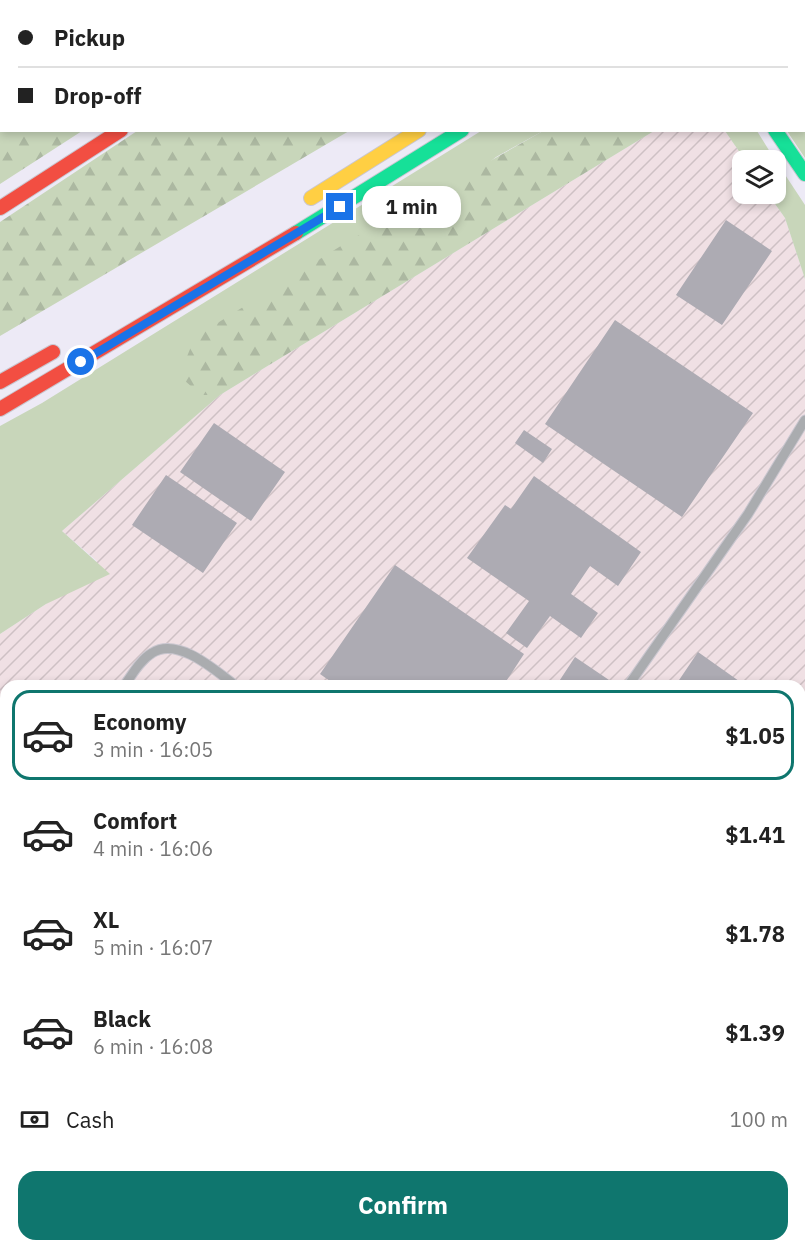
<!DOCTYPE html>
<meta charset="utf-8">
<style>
:root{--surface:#fff;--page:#f2f2f2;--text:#222;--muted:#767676;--line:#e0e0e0;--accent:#0f766e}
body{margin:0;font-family:"IBM Plex Sans",sans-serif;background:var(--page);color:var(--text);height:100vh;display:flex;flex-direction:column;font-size:22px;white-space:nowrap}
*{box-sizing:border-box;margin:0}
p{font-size:20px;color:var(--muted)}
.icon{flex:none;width:33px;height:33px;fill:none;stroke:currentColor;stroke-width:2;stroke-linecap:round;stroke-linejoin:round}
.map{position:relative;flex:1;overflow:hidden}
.details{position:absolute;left:0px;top:680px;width:806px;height:572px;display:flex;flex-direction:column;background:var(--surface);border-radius:18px 18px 0 0;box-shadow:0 3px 9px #0003}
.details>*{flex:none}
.top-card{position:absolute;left:0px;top:0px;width:806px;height:132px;box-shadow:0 3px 9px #0003;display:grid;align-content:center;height:132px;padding:0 18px;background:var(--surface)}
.fabs{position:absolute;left:732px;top:150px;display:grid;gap:12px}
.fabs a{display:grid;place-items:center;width:54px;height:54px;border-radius:12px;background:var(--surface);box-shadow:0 3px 9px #0003;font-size:30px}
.end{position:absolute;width:27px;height:27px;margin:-14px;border:8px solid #1a73e8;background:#fff;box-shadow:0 0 0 3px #fff}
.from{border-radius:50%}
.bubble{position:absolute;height:42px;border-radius:18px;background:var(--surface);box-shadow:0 3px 9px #0003;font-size:20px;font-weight:700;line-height:42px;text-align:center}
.top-card b{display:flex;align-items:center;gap:21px;height:57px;font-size:22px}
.top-card b+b{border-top:2px solid var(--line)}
.top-card i{width:15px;height:15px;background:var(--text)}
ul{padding:10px 0 0;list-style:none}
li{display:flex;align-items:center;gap:18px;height:90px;margin:0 12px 9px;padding:0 6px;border:3px solid transparent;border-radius:18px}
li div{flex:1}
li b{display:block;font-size:22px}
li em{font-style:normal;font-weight:700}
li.selected{border-color:var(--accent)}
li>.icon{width:54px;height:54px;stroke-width:1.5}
.pay{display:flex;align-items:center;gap:15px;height:66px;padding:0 18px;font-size:22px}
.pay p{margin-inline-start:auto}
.button{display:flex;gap:12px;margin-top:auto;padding:12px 18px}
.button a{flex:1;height:69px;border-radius:18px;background:var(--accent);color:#fff;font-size:24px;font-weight:700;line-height:69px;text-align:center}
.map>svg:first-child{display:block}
.industrial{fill:url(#industrial-furrows)}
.green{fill:#c8d6ba}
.forest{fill:url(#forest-firs)}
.building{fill:#adabb3}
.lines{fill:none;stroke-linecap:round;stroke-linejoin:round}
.lane-casing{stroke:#c9c6cf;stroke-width:11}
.street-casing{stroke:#c9c6cf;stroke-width:20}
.fast-casing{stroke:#c9c6cf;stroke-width:16}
.slow-casing{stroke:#c9c6cf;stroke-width:16}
.jam-casing{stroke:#c9c6cf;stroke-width:16}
.lane{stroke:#aaacaf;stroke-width:9}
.street{stroke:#aaacaf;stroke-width:18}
.fast{stroke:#16e098;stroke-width:14}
.slow{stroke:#ffcf43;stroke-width:14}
.jam{stroke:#f24e42;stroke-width:14}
.route{stroke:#1a73e8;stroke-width:8}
</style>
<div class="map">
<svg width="805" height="1250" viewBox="0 0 805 1250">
<defs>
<pattern id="industrial-furrows" width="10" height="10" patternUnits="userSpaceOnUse" patternTransform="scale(1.5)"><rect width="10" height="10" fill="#f0e0e4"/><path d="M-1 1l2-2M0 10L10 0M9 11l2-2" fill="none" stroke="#cec1c4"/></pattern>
<pattern id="forest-firs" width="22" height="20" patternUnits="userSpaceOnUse" patternTransform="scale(1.5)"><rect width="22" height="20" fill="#c8d6ba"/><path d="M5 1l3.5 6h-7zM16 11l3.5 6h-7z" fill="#acb8a1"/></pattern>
</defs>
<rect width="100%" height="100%" fill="#edeaf6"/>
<!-- industrial -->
<path class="industrial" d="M654,131H725L745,160H742V194H768L785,218L805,279V1048L800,1060V686H6V964L0,960V634L46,604L97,561L62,531L220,395Z
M6,1113V1245H630L640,1250H0V1120Z"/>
<!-- green -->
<path class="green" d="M705,0H805V158L787,131L804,130V2Z
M481,131H543L496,157L201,395H220L62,531L110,574L46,604L0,634V426L42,403Z
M725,131H757L775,160H745Z
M776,161L805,205V279L785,218L768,194H776Z
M805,1141V1183L800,1193V1151Z"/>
<!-- forest -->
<path class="forest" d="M0,0H284L2,2V130L82,131L0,184Z
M324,0H553L322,2Z
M137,131H349L0,336V222Z
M543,131H654L220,395H201L184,380L181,371L195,337L352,239Z"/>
<!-- building -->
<path class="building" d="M726,220L772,251L722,325L676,295Z
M615,320L753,413L682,517L545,424Z
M214,423L285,472L251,521L180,472Z
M524,430L552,449L543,463L515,443Z
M166,475L237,523L203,573L132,525Z
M534,476L641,552L618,586L590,566L571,594L598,613L581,638L550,616L527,648L506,633L529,601L467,558L505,505L511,509Z
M395,565L524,654L503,686H337L320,674Z
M698,652L746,686H675Z
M575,657L612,682L609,686H556Z
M0,802L6,806V937L0,932Z
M526,1245H540L549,1250H523Z"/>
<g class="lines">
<defs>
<path id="lane" d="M124,686C132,675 140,660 152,653C178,636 216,671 236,686
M628,686L748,514L805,420
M0,1151L6,1155
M134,1245L141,1250
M570,1245L580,1250
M95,1250L100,1245
M327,1250L331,1245
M469,1250L471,1245"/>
<path id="street" d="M687,0L688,2
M800,1044L805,1046"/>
<path id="fast" d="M658,2L660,0
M775,130L805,174
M296,233L462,130"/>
<path id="slow" d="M311,2L313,0
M618,2L620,0
M311,198L419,130
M728,1250L730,1245"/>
<path id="jam" d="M0,208L121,130
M0,382L53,352
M0,409L296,233
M800,1107L805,1097"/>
</defs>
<!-- lane casing -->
<use href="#lane" class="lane-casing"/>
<!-- street casing -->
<use href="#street" class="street-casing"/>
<!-- fast casing -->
<use href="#fast" class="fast-casing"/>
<!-- slow casing -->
<use href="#slow" class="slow-casing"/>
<!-- jam casing -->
<use href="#jam" class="jam-casing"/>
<!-- lane -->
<use href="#lane" class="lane"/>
<!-- street -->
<use href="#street" class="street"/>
<!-- fast -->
<use href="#fast" class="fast"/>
<!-- slow -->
<use href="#slow" class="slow"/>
<!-- jam -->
<use href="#jam" class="jam"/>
</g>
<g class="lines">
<!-- route -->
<path class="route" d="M81,362L340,207"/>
</g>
</svg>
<div class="fabs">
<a><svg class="icon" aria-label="layers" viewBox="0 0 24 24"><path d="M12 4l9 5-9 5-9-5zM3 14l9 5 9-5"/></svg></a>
</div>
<i class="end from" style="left:81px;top:362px"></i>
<i class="end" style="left:340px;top:207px"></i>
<div class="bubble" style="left:362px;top:186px;width:99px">1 min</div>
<div class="top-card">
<b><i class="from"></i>Pickup</b>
<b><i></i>Drop-off</b>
</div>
<section class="details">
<ul>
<li class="selected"><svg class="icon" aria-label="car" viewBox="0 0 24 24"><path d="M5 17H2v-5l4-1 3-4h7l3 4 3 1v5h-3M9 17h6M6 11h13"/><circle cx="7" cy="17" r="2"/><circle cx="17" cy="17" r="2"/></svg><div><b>Economy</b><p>3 min · 16:05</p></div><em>$1.05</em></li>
<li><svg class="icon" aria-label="car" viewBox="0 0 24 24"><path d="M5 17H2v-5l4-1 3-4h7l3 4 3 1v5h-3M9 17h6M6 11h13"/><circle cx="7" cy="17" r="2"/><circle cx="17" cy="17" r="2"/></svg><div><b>Comfort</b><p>4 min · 16:06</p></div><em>$1.41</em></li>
<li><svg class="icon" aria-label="car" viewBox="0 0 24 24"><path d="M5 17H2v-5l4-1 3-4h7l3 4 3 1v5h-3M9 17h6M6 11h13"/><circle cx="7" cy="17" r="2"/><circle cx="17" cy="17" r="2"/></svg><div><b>XL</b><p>5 min · 16:07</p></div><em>$1.78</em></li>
<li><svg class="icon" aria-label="car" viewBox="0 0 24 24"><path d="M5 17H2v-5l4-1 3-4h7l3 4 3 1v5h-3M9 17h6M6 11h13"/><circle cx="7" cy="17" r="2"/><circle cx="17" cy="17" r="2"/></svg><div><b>Black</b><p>6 min · 16:08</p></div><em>$1.39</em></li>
</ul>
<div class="pay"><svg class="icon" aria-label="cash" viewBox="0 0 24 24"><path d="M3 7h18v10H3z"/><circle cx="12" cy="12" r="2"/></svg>Cash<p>100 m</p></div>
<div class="button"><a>Confirm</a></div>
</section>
</div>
